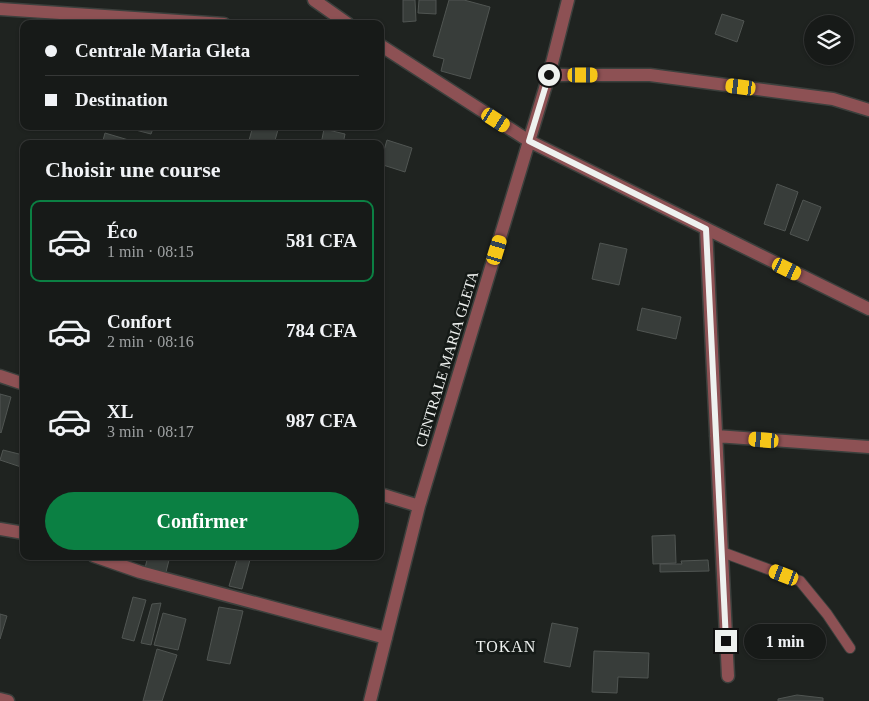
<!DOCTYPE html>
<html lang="fr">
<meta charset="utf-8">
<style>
:root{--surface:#171a18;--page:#202321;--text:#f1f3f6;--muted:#9ea1a2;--line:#363837;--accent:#0b8043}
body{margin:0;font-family:"Times New Roman",serif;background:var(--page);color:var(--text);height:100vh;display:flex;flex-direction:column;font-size:19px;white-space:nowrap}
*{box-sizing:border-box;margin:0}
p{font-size:16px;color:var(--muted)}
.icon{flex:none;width:28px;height:28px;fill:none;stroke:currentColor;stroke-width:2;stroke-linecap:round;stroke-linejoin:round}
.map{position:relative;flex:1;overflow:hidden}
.sheet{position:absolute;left:20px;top:140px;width:364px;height:420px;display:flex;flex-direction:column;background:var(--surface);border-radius:10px;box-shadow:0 1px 4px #0004,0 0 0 1px var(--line)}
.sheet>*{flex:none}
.guide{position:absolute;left:20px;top:20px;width:364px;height:110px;border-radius:10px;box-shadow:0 1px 4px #0004,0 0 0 1px var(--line);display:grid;align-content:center;height:110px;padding:0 25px;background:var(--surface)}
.fabs{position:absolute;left:804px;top:15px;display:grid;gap:10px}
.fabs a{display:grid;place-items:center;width:50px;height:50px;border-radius:50%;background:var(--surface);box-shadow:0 1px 4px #0004,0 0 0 1px var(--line);font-size:25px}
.end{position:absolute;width:22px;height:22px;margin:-11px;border:6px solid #eef1ef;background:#111;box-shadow:0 0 0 2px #111}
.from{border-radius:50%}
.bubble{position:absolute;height:35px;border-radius:18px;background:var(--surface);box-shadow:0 1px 4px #0004,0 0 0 1px var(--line);font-size:16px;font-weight:700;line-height:35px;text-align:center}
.car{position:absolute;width:15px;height:30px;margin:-15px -8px;border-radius:6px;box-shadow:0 0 4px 1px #0007;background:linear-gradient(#f5c518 24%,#345 0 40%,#f5c518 0 76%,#345 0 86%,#f5c518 0)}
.guide b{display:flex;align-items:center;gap:18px;height:48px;font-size:19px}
.guide b+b{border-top:1px solid var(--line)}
.guide i{width:12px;height:12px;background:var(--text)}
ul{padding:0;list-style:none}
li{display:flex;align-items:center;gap:15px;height:82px;margin:0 10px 8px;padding:0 15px;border:2px solid transparent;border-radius:10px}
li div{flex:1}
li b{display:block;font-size:19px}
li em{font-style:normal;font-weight:700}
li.active{border-color:var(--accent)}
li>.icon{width:45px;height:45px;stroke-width:1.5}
h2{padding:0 25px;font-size:22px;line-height:60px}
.cta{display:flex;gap:10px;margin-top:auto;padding:10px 25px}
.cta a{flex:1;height:58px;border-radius:30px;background:var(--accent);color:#fff;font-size:20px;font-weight:700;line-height:58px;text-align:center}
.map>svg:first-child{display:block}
.building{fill:#383d3a;stroke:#505552}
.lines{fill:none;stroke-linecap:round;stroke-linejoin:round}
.service-casing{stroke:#3c403d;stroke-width:12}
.minor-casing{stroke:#3c403d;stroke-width:15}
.service{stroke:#8d5154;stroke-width:10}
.minor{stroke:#8d5154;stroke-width:12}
.route{stroke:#eef1ef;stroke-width:6}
.labels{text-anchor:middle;stroke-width:5;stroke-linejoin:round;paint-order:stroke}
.street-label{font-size:15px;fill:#eef1ef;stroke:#151a17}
.neighbourhood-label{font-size:16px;letter-spacing:1px;fill:#eef1ef;stroke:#151a17}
</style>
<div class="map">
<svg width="869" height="701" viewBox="0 0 869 701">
<rect width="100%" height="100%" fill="#1f2320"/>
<!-- building -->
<path class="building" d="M403,0H415L416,21L403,22Z
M419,0H436V14L418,13Z
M449,0H464L490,7L470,79L441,71L444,59L433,56Z
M722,14L744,21L737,42L715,34Z
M120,126H154L151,134Z
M253,126H279L274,144H248Z
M324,129L345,134L343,144H321Z
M105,133L142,144H102Z
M387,140L412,148L405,172L380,164Z
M777,184L798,192L785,231L764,224Z
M803,200L821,207L808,241L790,234Z
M600,243L627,249L619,285L592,279Z
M642,308L681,317L676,339L637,330Z
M0,394L11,397L1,433L0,432Z
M3,450L23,455L21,467L0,460Z
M675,535L676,563L653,564L652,536Z
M148,556H170L166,572L145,568Z
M238,556H251L242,589L229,586Z
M708,560L709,571L660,572V564H682L681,561Z
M133,597L146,600L134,641L122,638Z
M161,603L151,645L141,643L152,604Z
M219,607L243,611L230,664L207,660Z
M163,613L186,619L178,650L154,645Z
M0,614L7,616L0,639Z
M552,623L578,628L570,667L544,662Z
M157,649L177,655L162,701H143Z
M594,651L649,653L648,678L618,677L617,693L592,692Z
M797,695L823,698V701H778V699Z"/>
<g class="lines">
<defs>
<path id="service" d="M722,552L800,581L827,614L850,648"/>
<path id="minor" d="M314,0L348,24
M0,9L224,24
M380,45L529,141L869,309
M549,75H650L833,99L869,110
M706,229L728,676
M0,376L24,384
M716,436L869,447
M380,494L419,506
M0,529L24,533
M94,556L140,572L386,638
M0,699L8,701
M370,701L419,506L549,75L568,0"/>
</defs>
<!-- service casing -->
<use href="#service" class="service-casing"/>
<!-- minor casing -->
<use href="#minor" class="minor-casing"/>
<!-- service -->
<use href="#service" class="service"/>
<!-- minor -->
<use href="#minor" class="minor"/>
</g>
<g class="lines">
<!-- route -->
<path class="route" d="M549,75L529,141L706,229L726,641"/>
</g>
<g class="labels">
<!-- street labels -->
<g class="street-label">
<text transform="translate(447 359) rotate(-73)" y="5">CENTRALE MARIA GLETA</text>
</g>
<!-- neighbourhood labels -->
<g class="neighbourhood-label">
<text x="506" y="652">TOKAN</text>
</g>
</g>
</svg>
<div class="fabs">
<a><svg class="icon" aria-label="layers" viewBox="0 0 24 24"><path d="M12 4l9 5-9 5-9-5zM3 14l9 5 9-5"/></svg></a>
</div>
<i class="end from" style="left:549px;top:75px"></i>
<i class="end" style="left:726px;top:641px"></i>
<div class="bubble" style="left:744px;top:624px;width:82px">1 min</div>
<i class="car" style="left:583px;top:75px;rotate:90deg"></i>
<i class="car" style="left:741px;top:87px;rotate:277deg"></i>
<i class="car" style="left:496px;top:120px;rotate:123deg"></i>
<i class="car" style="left:497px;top:250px;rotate:17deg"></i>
<i class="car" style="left:787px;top:269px;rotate:116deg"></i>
<i class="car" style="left:764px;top:440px;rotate:275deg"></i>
<i class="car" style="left:784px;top:575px;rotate:291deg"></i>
<div class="guide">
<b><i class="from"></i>Centrale Maria Gleta</b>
<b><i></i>Destination</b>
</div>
<section class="sheet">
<h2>Choisir une course</h2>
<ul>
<li class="active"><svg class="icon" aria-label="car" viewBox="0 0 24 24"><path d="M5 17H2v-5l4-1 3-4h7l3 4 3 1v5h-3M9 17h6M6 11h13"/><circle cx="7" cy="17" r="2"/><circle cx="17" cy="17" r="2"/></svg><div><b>Éco</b><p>1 min · 08:15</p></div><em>581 CFA</em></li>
<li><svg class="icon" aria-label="car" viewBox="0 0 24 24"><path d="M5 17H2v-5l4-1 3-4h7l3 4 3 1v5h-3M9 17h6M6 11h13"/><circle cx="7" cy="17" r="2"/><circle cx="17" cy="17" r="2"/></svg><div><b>Confort</b><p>2 min · 08:16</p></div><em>784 CFA</em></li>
<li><svg class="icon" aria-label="car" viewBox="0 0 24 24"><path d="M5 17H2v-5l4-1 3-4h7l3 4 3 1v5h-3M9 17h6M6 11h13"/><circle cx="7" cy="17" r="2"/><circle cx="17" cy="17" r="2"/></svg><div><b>XL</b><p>3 min · 08:17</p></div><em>987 CFA</em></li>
</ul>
<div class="cta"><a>Confirmer</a></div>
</section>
</div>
